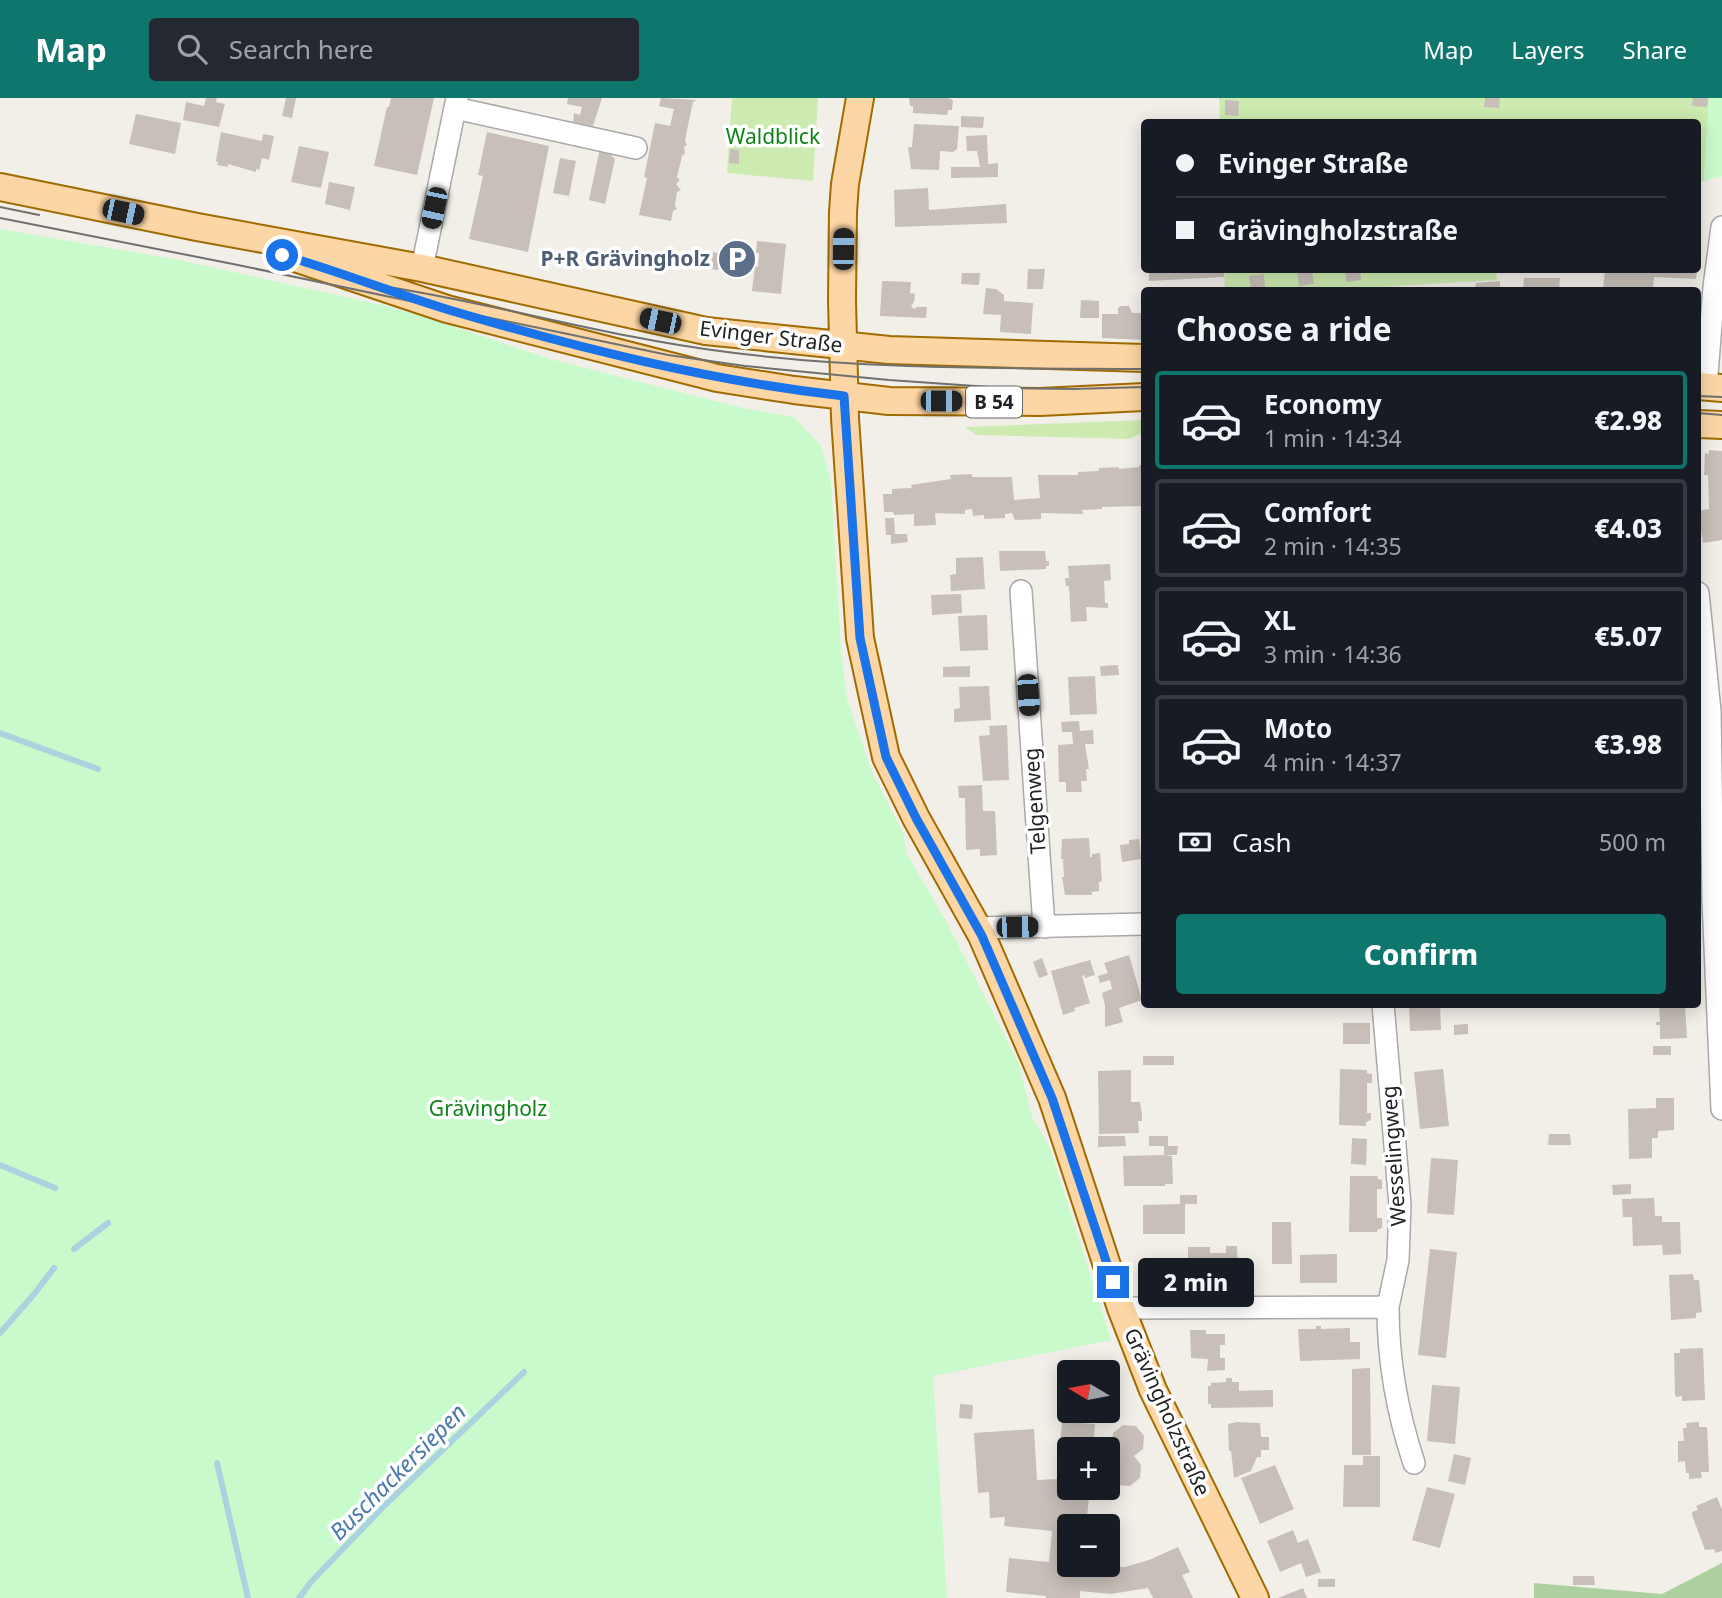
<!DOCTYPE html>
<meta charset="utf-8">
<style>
:root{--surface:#171b24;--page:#242831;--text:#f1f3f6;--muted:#9ea1a6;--line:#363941;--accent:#0f766e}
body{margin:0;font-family:"Noto Sans",sans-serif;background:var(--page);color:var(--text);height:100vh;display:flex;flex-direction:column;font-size:26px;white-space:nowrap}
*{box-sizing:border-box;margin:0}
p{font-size:23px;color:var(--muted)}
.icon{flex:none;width:38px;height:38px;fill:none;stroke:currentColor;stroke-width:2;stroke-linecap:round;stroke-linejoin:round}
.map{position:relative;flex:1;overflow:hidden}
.sheet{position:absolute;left:1141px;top:189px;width:560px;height:721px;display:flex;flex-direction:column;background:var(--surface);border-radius:7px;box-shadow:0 4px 18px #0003}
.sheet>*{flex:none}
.top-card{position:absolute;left:1141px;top:21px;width:560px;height:154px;border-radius:7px;box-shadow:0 4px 18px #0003;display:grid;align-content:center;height:154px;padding:0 35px;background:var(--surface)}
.needle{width:46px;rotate:280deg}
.buttons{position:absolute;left:1057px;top:1262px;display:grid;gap:14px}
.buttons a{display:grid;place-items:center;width:63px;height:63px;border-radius:7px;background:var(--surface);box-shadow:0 4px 18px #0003;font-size:35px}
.end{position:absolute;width:32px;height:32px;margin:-16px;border:9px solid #1a73e8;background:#fff;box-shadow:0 0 0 4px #fff}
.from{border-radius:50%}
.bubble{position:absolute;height:49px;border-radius:7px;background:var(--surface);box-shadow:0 4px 18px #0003;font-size:23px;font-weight:800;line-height:49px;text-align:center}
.car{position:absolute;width:21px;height:42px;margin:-21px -10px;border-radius:9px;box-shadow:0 0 5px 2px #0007;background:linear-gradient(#222 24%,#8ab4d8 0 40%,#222 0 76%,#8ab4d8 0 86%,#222 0)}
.top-card b{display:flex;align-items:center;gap:24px;height:66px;font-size:26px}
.top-card b+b{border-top:2px solid var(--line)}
.top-card i{width:18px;height:18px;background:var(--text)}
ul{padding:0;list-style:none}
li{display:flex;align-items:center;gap:21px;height:98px;margin:0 14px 10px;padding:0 21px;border:4px solid var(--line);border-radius:7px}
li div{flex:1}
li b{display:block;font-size:26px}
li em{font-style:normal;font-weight:800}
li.selected{border-color:var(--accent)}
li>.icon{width:63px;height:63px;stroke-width:1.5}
h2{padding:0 35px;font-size:32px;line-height:84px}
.pay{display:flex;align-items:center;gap:18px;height:77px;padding:0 35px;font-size:26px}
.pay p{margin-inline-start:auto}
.cta{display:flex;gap:14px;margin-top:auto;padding:14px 35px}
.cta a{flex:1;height:80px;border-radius:7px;background:var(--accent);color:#fff;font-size:28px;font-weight:800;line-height:80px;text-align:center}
header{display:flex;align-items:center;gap:42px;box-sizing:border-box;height:98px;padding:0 35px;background:var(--accent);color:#fff}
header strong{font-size:33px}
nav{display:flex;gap:38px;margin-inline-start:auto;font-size:24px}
.search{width:490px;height:63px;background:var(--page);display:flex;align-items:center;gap:18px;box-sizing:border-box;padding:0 24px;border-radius:7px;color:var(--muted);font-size:26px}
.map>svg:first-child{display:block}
.grass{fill:#cdebb0}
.forest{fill:#add19e}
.park{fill:#c8facc}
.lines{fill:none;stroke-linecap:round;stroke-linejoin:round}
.stream{stroke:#aad3df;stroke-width:6}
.building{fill:#c7bfb8}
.minor-casing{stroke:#a9a9a9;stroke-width:24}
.major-casing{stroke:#a06b00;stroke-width:30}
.minor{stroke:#fff;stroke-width:21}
.major{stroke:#fcd6a4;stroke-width:26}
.tram{stroke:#707070;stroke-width:2}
.route{stroke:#1a73e8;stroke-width:9}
.labels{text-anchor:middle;stroke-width:7;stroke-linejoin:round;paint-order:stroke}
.shield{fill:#fff;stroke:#646464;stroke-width:2}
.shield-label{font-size:19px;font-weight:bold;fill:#222}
.park-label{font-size:21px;fill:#0c8416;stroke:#fff}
.service-label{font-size:21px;font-weight:bold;fill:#4e5e75;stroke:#fff;text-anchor:end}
.street-label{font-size:21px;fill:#222;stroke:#fff}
.water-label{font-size:23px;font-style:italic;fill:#4a7aab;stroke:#fff}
</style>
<header>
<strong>Map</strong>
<div class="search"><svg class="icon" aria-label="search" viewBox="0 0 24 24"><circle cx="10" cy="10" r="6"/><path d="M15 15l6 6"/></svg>Search here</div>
<nav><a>Map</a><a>Layers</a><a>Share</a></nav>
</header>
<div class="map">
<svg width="1722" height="1500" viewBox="0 0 1722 1500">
<rect width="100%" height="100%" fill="#f2efe9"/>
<!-- grass -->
<path class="grass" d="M732,0H818L813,83L727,75Z
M1219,0H1709L1704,83L1698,84V24H1220Z
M1224,172H1496L1497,182L1328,192H1225Z
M1144,322V334L1129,341L976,337L965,329Z"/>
<!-- forest -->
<path class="forest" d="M1722,1465V1500H1534V1485L1662,1496Z"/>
<!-- park -->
<path class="park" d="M1709,0H1722V78L1704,83Z
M0,131L179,162L386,208L438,223L550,261L743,310L794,319L821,348L831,384L841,552L847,601L872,674L903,735L907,756L946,823L1018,964L1033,1021L1050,1050L1111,1242L933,1278L947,1500H0Z"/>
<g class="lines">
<!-- stream -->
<path class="stream" d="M0,635L98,671
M0,1067L55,1090
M74,1151L108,1125
M0,1235L35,1195L54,1170
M217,1365L248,1500
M299,1500L311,1484L384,1408L524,1274"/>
</g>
<!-- building -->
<path class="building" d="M206,0H217L216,4L225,6L219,29L183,22L186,4L204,8Z
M286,0H296L292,20L282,18Z
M391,0H434L417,77L374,68L387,9H389Z
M568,0H602L593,28L573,24L574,15L580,17L582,9L567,6Z
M661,0L697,2L693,4L687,32L685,43L687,47L684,49L685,56L682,58L677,79L680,82L676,86L681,92L677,94L675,107L677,111L673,113L671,123L639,117L647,80L644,79L655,25L670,28L674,11L659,8Z
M909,0H948L953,2L952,12H948L947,17L913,15V8H910Z
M1485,0H1500L1499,10L1484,9Z
M1693,0H1708L1707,9L1692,8Z
M1225,2L1239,3L1238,18L1225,17Z
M136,16L181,25L175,56L129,46Z
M961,18L984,19L983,30L961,29Z
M914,26L959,28L957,51L953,54L940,53L939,72L911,71L908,49H912Z
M221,34L262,43L263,36L274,38L269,62L262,60L259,72L256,71V74L228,66V69L217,67L218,64L216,63Z
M487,34L549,48L528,154L469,141L483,78L478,77Z
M987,37L988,66L998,65V79L951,80V69H980L977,53H967L966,38Z
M299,48L329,54L321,90L291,84Z
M600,50L607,53L615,61L605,106L589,102Z
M730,51L739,52V66L729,65Z
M560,60L576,63L569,98L553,95Z
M329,84L355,89L350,112L325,106Z
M928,90L929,112L1006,106L1007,125L895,129L894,92Z
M757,143L786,146L781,196L752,193L755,168L758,169L759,155H756Z
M711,154L720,155L718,172L709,171Z
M1028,171H1045L1043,191H1027Z
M1149,172H1224V179L1149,183Z
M1345,172H1360L1361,182L1346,184Z
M1605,172H1697L1696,181L1654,179L1653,192H1603Z
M1312,173L1314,186L1299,188L1297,174Z
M962,175H980L979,187L961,186Z
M1264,176L1265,190L1251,192L1249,178Z
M1524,180H1560L1559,192H1523Z
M882,183L911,184L910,195L915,196L914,204L911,208L914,211L917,209H927L926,220L880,218Z
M1500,183V192H1475L1476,185Z
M986,190L996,191L1004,197V203L1033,205L1031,236L1000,234L1001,217L983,216Z
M1081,202L1099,203V220H1080Z
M1121,208H1129L1132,215H1144V242L1102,240V216H1118V210Z
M1709,352L1722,353V442L1703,445L1698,413L1709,411L1708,377H1704L1705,355L1709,356Z
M1139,367H1144V406L1142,408L1102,409V411L1082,412L1083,416L1041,415V421L1015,422L1012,415L1005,416V420L984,421V417L973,418L972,411L965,412V416L935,415L936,427L914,428V416L894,417L893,414H884L883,396H892V391L912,390L911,387L951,381L950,377L972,376V379H1012L1014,402L1040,400L1038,377H1078V374L1099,373V370L1119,369V371L1139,369Z
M885,420H894L895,436H907L908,444L891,446V437H886Z
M999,453H1045L1046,463H1049V468H1046V471L1000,473Z
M983,459L985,491L951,493L950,477L956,476V460Z
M1110,466L1111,482L1104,483L1105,505H1108V510L1086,509L1087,523L1071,524L1069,488H1066L1065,480H1069L1068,468Z
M961,496L962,515L932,517L931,497Z
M987,517L988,552L960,553L958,518Z
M1118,567L1119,577L1101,578L1100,568Z
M970,568V579H943V569Z
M1095,578L1097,616L1070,617L1068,579Z
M989,588L991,622L954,624V611L960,610L959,589Z
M1079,623L1080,633L1093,632L1094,646H1085L1089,671H1086L1087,683H1081L1082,694H1066V684H1059L1058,647L1073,646L1072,634H1062L1061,624Z
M1007,627L1009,682L983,683L979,638L990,637L989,628Z
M982,687L983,713H995L997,757L980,758V751L966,752L965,700H959L958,688Z
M1089,740L1090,759H1092V756L1100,755L1102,783L1099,784V793L1092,794V797H1065L1062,779H1064L1063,761H1061L1062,741Z
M1139,741L1141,761L1122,764L1120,747L1129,746V742Z
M1129,857L1142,902L1119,910L1123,924L1105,929V907L1102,895L1112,891L1110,882L1100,885L1098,878L1108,875L1104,865Z
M1042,860L1048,877L1039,880L1033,864Z
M1090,862L1095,877L1085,880L1084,877L1082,878L1090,905L1074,910L1075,913L1063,917L1051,873Z
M1409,906H1440L1441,932L1410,933Z
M1659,906H1685L1687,940L1660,941V927H1656V924H1660Z
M1343,925H1370V946H1343Z
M1468,926V936L1454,937V927Z
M1653,948H1671V957H1653Z
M1143,958H1174V967H1143Z
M1340,971L1367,972V975L1372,976V985H1367V1015H1371V1022L1366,1024V1028L1339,1027Z
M1443,971L1449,1028L1420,1031L1414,974Z
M1131,972V1004H1140L1142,1017V1023H1138L1139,1035L1099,1036L1098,973Z
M1656,1000H1674V1032L1658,1033V1040H1652V1060L1629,1061L1628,1011L1656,1010Z
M1549,1036H1570L1571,1047H1548Z
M1098,1038H1125L1126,1048L1098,1049Z
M1149,1038H1168V1048H1178L1177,1057H1164V1048H1149Z
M1352,1040L1367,1041L1366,1067L1351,1066Z
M1164,1057L1172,1058L1173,1086H1165V1088H1124L1123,1058Z
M1431,1060L1458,1062L1454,1117L1427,1115Z
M1350,1078H1377L1378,1081L1382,1082V1091H1377V1120H1382V1130L1377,1132V1134H1349Z
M1631,1086V1096L1613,1097L1612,1087Z
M1180,1097H1197V1106H1185V1136H1143V1107L1180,1106Z
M1654,1100L1655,1118H1662V1124H1680L1681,1156L1663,1157L1662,1147L1633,1148L1632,1119H1623L1622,1101Z
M1272,1124H1291L1292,1166H1272Z
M1226,1148H1237L1238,1180H1227V1191L1190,1192L1189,1180H1186V1160H1188V1149H1210V1155H1226Z
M1430,1151L1457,1154L1446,1260L1418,1257Z
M1337,1156V1185H1300V1157Z
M1693,1176L1694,1182H1699L1702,1214L1696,1215V1220L1671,1222L1669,1177Z
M1316,1228H1321V1231L1350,1230V1244H1360V1261L1300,1263L1298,1231H1316Z
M1190,1232H1206V1236H1225V1247H1220V1260H1225V1272L1207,1273L1208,1261L1191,1260Z
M1703,1250L1705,1302L1682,1303V1298L1676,1299L1675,1296L1674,1255H1680V1251Z
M1370,1270L1371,1357H1352V1271Z
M1226,1280H1232V1284H1239V1293L1273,1292V1309L1211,1310V1306H1208V1288H1211V1285L1226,1284Z
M1432,1287L1460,1289L1455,1346L1427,1343Z
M960,1306L973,1307L972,1321L959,1320Z
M1062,1324L1095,1326L1093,1351H1069V1390H1090L1086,1428H1069V1466L1125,1469L1149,1462L1178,1449L1190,1474L1182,1477L1193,1500H1153L1148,1490L1111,1496L1080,1493V1500H1046V1498L1006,1494L1009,1460L1049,1464L1052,1433L1004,1428L1005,1419L990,1420L989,1394L978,1395L974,1335L1034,1331L1037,1382L1057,1381Z
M1237,1324L1260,1325L1261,1339H1269V1352H1261V1359H1257L1251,1373L1234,1380L1231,1353H1229L1228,1326Z
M1699,1324V1329H1707L1709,1374H1701L1702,1380L1689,1381V1375H1686L1685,1363L1678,1364V1343H1684L1683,1330H1687L1686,1325Z
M1123,1327L1136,1328L1144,1338L1143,1351L1134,1358L1141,1367L1140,1380L1130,1388L1117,1387L1109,1377L1110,1364L1108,1362V1351L1112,1348L1113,1335Z
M1454,1356L1471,1360L1465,1387L1448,1383Z
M1363,1358H1380V1409H1343L1344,1367H1363Z
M1275,1367L1294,1411L1260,1426L1241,1380Z
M1427,1389L1455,1396L1440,1450L1412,1442Z
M1717,1399L1722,1412V1453L1716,1455L1714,1451L1705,1452L1692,1417V1414L1698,1412L1696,1408Z
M1293,1432L1298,1445L1308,1441L1321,1474L1306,1479L1301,1465L1280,1474L1267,1443Z
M1573,1478H1594L1595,1487H1573Z
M1318,1481H1335V1489H1318Z
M1303,1490L1307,1500H1278Z"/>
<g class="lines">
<defs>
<path id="minor" d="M455,10L636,50
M422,170L457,0
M1706,289L1714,189L1722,129
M1021,493L1044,829
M1698,495L1710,613L1713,802L1722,1011
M978,830L1144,826
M1388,1209C1388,1262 1397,1314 1414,1365
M1121,1210L1388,1209L1398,1162L1400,1107L1383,906"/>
<path id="major" d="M860,0L845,86L843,114L842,202L845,320L860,540L886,659L916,720L982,838L1052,1000L1121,1210L1153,1292L1255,1500
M0,89L197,129L422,170L706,233L889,252L1144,260
M295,160L447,211L717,280L794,292L889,303L1040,304L1144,299
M1698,288L1722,290
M1698,326L1722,327"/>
</defs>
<!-- minor casing -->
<use href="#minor" class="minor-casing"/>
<!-- major casing -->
<use href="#major" class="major-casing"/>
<!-- minor -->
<use href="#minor" class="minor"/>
<!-- major -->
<use href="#major" class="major"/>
<!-- tram -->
<path class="tram" d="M0,109L39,117
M0,120L233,166L668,257L745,268L889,282L1004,290L1073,291L1144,289
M388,189C502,207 612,240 727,254C865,272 1005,270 1144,271
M1698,298L1722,299
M1698,315L1722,317"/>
</g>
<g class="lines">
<!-- route -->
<path class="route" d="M282,157C338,173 393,195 449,212C578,250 710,283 844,298L860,540L886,659L916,720L982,838L1052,1000L1113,1184"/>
</g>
<!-- icons -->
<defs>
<symbol id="parking-disc" viewBox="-11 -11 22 22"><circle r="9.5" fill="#5c6f8a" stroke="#fff"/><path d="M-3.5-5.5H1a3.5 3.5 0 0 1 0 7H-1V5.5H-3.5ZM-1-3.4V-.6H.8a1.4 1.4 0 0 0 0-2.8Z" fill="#fff"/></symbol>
</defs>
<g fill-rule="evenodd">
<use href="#parking-disc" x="715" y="139" width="44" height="44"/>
</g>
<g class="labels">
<!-- shield labels -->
<rect class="shield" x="966" y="288.5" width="56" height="31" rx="5"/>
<g class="shield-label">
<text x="994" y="311">B 54</text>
</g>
<!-- park labels -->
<g class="park-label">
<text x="773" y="46">Waldblick</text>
<text x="488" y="1018">Grävingholz</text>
</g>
<!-- service labels -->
<g class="service-label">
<text x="710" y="168">P+R Grävingholz</text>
</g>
<!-- street labels -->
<g class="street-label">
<text transform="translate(771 239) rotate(7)" y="7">Evinger Straße</text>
<text transform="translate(1035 703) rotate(-94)" y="7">Telgenweg</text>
<text transform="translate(1394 1058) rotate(-94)" y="7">Wesselingweg</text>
<text transform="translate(1167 1314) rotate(66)" y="7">Grävingholzstraße</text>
</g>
<!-- water labels -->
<g class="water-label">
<text transform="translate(398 1374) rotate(-45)" y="8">Buschackersiepen</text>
</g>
</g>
</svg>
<div class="buttons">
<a><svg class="needle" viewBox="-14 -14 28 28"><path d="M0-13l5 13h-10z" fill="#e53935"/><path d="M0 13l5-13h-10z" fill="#9ea1a6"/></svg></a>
<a>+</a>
<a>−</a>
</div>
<i class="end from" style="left:282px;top:157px"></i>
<i class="end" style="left:1113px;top:1184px"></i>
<div class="bubble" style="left:1138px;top:1160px;width:116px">2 min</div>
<i class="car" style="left:434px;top:110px;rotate:192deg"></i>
<i class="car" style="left:123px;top:114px;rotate:102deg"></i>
<i class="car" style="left:843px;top:151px;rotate:1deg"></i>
<i class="car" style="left:660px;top:223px;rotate:282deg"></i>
<i class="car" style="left:941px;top:303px;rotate:90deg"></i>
<i class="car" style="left:1028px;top:597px;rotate:176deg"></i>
<i class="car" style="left:1017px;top:829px;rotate:89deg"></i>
<div class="top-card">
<b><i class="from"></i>Evinger Straße</b>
<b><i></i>Grävingholzstraße</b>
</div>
<section class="sheet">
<h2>Choose a ride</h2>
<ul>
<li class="selected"><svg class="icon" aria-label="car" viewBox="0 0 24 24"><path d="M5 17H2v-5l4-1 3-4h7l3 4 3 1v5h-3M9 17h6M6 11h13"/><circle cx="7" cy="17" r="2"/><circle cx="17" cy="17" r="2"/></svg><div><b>Economy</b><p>1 min · 14:34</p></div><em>€2.98</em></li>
<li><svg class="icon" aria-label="car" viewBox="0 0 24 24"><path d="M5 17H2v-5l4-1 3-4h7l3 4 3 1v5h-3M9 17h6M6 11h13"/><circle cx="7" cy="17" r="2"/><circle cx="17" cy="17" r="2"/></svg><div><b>Comfort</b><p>2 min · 14:35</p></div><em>€4.03</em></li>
<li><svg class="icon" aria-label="car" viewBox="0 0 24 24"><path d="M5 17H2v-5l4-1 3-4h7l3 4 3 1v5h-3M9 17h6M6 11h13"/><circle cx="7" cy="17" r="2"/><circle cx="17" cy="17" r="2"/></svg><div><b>XL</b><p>3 min · 14:36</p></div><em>€5.07</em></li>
<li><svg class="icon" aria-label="car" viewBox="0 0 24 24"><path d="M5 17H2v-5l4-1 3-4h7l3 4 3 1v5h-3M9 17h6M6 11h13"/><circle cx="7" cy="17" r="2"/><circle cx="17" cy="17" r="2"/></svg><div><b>Moto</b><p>4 min · 14:37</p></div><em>€3.98</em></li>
</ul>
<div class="pay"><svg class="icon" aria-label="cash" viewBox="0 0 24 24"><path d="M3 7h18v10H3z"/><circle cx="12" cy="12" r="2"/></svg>Cash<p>500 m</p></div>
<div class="cta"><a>Confirm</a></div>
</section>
</div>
